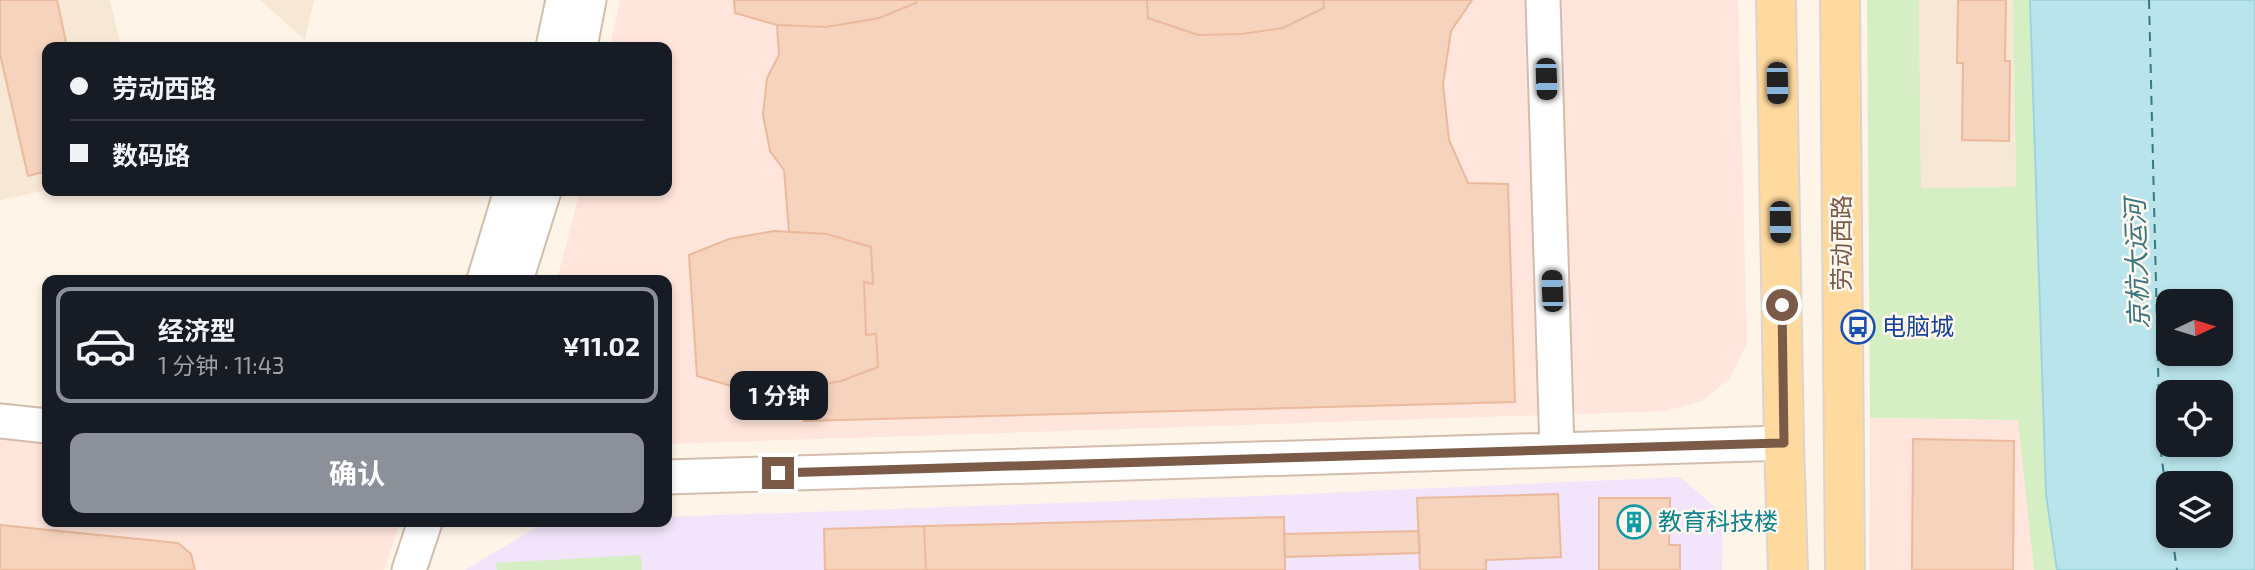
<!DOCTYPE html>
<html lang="zh">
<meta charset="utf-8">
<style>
:root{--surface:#171b24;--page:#242831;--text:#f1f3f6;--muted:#9ea1a6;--line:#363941;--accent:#8c9099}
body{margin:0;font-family:"Exo 2","Noto Sans SC",sans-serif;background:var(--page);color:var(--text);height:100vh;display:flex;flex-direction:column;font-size:26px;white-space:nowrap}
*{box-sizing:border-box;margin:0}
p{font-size:23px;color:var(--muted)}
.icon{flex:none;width:38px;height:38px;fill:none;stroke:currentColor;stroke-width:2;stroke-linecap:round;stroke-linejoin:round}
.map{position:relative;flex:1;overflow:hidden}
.drawer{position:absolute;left:42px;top:275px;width:630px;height:252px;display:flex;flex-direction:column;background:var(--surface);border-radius:14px;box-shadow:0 4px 10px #0003}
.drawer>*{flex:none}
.guide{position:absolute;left:42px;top:42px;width:630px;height:154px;border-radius:14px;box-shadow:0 4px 10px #0003;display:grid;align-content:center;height:154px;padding:0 28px;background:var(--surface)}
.needle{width:46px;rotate:86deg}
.controls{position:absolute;left:2156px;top:289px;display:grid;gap:14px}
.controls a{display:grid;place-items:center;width:77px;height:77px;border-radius:14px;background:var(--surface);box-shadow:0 4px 10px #0003;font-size:35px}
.end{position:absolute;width:32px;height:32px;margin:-16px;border:9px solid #7c5a48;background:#fff;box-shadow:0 0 0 4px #fff}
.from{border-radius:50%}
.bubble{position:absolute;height:49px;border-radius:14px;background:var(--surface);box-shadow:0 4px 10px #0003;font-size:23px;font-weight:700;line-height:49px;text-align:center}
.car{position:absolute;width:21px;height:42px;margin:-21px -10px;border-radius:9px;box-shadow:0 0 5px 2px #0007;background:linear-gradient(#222 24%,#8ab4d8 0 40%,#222 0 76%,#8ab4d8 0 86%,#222 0)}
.guide b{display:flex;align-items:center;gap:24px;height:66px;font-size:26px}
.guide b+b{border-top:2px solid var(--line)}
.guide i{width:18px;height:18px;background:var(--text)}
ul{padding:12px 0 0;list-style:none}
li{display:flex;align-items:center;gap:21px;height:116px;margin:0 14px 10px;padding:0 14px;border:4px solid transparent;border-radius:14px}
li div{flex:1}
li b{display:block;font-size:26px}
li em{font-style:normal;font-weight:700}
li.current{border-color:var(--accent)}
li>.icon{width:63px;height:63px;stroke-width:1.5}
.button{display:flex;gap:14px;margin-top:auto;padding:14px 28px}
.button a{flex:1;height:80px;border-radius:14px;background:var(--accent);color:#fff;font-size:28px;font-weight:700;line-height:80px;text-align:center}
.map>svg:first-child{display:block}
.residential{fill:#f7e7d5}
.commercial{fill:#ffe5db}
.education{fill:#f2e4fb}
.green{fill:#d6eec4}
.water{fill:#b9e4eb;stroke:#9fd4dd;stroke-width:2;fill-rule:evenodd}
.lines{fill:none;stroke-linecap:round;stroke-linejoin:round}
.ferry{stroke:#3a7782;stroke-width:2;stroke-dasharray:9 7;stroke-linecap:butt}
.building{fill:#f6d3bd;stroke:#ebb99b;stroke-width:2}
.minor-casing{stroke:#d3bcab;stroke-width:37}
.major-casing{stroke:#ddd4cf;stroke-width:42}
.minor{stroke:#fff;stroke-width:33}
.major{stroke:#ffda9e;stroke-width:38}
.route{stroke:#7c5a48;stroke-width:9}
.labels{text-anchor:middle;stroke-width:5;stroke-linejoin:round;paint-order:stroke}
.street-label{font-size:24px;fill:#7c5a48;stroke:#fff9f0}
.transit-label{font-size:24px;fill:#164399;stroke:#fff9f0;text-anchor:start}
.culture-label{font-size:24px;fill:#0d838f;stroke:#fff9f0;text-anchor:start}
.water-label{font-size:26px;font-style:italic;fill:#3a7782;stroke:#fff9f0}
</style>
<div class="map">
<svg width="2255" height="570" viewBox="0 0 2255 570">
<rect width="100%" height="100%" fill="#fef5e8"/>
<!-- residential -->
<path class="residential" d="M0,0H110L121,47H47V190L0,200Z
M260,0H314L305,40Z
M1919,0H2013L2016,187L1921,188Z"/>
<!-- commercial -->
<path class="commercial" d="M620,0H1738L1747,343L1730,378L1702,401L1665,411L667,444V280H557L580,191H667V47H610Z
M1870,418L2019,420L2034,570H1869Z
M0,438L47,443V522H400L384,570H0Z"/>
<!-- education -->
<path class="education" d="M1680,477L1723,514L1722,570H465L545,522H667V517L1259,496Z"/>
<!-- green -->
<path class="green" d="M1867,0H1919L1921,188L2016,187L2013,0H2030L2046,494L2057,570H2034L2018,420L1870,418Z
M641,555L642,570H497L496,563Z"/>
<!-- water -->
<path class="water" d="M2030,0H2255V570H2057L2046,494ZM2168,301H2221V354H2168ZM2168,392H2221V444H2168ZM2168,483H2221V536H2168Z"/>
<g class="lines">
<!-- ferry -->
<path class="ferry" d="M2149,0L2160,445L2168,506
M2172,536L2177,570"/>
</g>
<!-- building -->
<path class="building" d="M0,0H57L67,47H47V171L28,176L0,54Z
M734,0H916V3L879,18L826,27L777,25L735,13Z
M916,0H1147L1148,18L1198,35L1242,34L1283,28L1324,8L1323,0H1472L1451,31L1443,84L1449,140L1468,183L1508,184L1515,402L804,421L802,388L841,381L878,367L876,334L866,335L864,282L873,284L871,247L827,234L789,232L784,170L770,151L763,115L767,78L779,55L777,25L826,27L879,18L916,3Z
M1147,0H1323L1324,8L1283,28L1242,34L1198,35L1148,18Z
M1958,0H2006L2005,61H2010L2009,141L1962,140L1963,63H1957Z
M774,231L827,234L871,247L873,284L864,282L866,335L876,334L878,367L841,381L788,390L738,388L697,376L689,255L729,239Z
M1913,439L2014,441L2013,570H1912Z
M1558,494L1561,557L1486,560V570H1420L1417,498Z
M1599,498H1670L1669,545H1680V570H1599Z
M1284,517L1285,570H926L924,526Z
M0,525L178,543L191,554L195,570H0Z
M924,526L926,570H825L824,529Z
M1419,531L1420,553L1285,557L1284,534Z"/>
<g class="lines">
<defs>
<path id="minor" d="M1543,0L1557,450
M553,47L563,0
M580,47L589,0
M484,280L511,191
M516,280L544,191
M0,421L47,426
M667,477L1784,443
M409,570L425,522"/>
<path id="major" d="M1776,0L1784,443L1788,570
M1840,0L1845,570"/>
</defs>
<!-- minor casing -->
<use href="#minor" class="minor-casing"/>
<!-- major casing -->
<use href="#major" class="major-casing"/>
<!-- minor -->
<use href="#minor" class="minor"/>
<!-- major -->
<use href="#major" class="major"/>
</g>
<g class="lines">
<!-- route -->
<path class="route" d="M778,473L1784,443L1782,305"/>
</g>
<!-- icons -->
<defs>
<symbol id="bus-ring" viewBox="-11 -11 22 22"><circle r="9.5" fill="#fff9f0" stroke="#1a4fb4" stroke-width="1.5"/><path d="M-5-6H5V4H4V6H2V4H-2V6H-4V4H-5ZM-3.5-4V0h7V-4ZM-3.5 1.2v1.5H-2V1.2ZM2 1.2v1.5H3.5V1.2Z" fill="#1a4fb4"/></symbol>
<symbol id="building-ring" viewBox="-11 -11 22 22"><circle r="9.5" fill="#fff9f0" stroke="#0f9aa8" stroke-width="1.5"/><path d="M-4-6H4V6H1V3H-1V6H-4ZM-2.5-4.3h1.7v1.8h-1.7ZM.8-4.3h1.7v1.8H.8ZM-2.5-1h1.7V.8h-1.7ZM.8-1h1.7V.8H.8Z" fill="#0f9aa8"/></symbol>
</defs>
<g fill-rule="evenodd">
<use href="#bus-ring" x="1839" y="308" width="38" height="38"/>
<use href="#building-ring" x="1615" y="503" width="38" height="38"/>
</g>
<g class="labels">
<!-- street labels -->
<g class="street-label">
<text transform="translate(1842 243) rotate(-90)" y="8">劳动西路</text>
</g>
<!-- transit labels -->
<g class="transit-label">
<text x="1882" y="335">电脑城</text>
</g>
<!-- culture labels -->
<g class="culture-label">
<text x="1658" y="530">教育科技楼</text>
</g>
<!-- water labels -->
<g class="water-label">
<text transform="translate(2137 264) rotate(-92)" y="9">京杭大运河</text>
</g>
</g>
</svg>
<div class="controls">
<a><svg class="needle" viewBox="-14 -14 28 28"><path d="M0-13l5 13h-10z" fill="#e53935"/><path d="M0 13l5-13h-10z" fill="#9ea1a6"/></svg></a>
<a><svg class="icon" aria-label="locate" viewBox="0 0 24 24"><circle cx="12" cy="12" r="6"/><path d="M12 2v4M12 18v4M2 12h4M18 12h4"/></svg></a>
<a><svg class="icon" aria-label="layers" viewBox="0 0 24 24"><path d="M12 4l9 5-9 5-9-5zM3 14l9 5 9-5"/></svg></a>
</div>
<i class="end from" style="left:1782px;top:305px"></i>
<i class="end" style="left:778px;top:473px"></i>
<div class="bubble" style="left:730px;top:371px;width:98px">1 分钟</div>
<i class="car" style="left:1546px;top:79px;rotate:178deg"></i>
<i class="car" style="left:1777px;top:83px;rotate:179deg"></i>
<i class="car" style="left:1780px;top:222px;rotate:179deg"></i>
<i class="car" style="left:1552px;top:291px;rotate:358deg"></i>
<div class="guide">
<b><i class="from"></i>劳动西路</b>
<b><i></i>数码路</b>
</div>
<section class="drawer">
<ul>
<li class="current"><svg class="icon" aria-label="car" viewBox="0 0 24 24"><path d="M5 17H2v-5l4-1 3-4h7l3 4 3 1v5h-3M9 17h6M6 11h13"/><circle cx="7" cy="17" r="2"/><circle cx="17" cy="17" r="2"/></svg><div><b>经济型</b><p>1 分钟 · 11:43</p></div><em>¥11.02</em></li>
</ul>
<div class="button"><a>确认</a></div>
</section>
</div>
